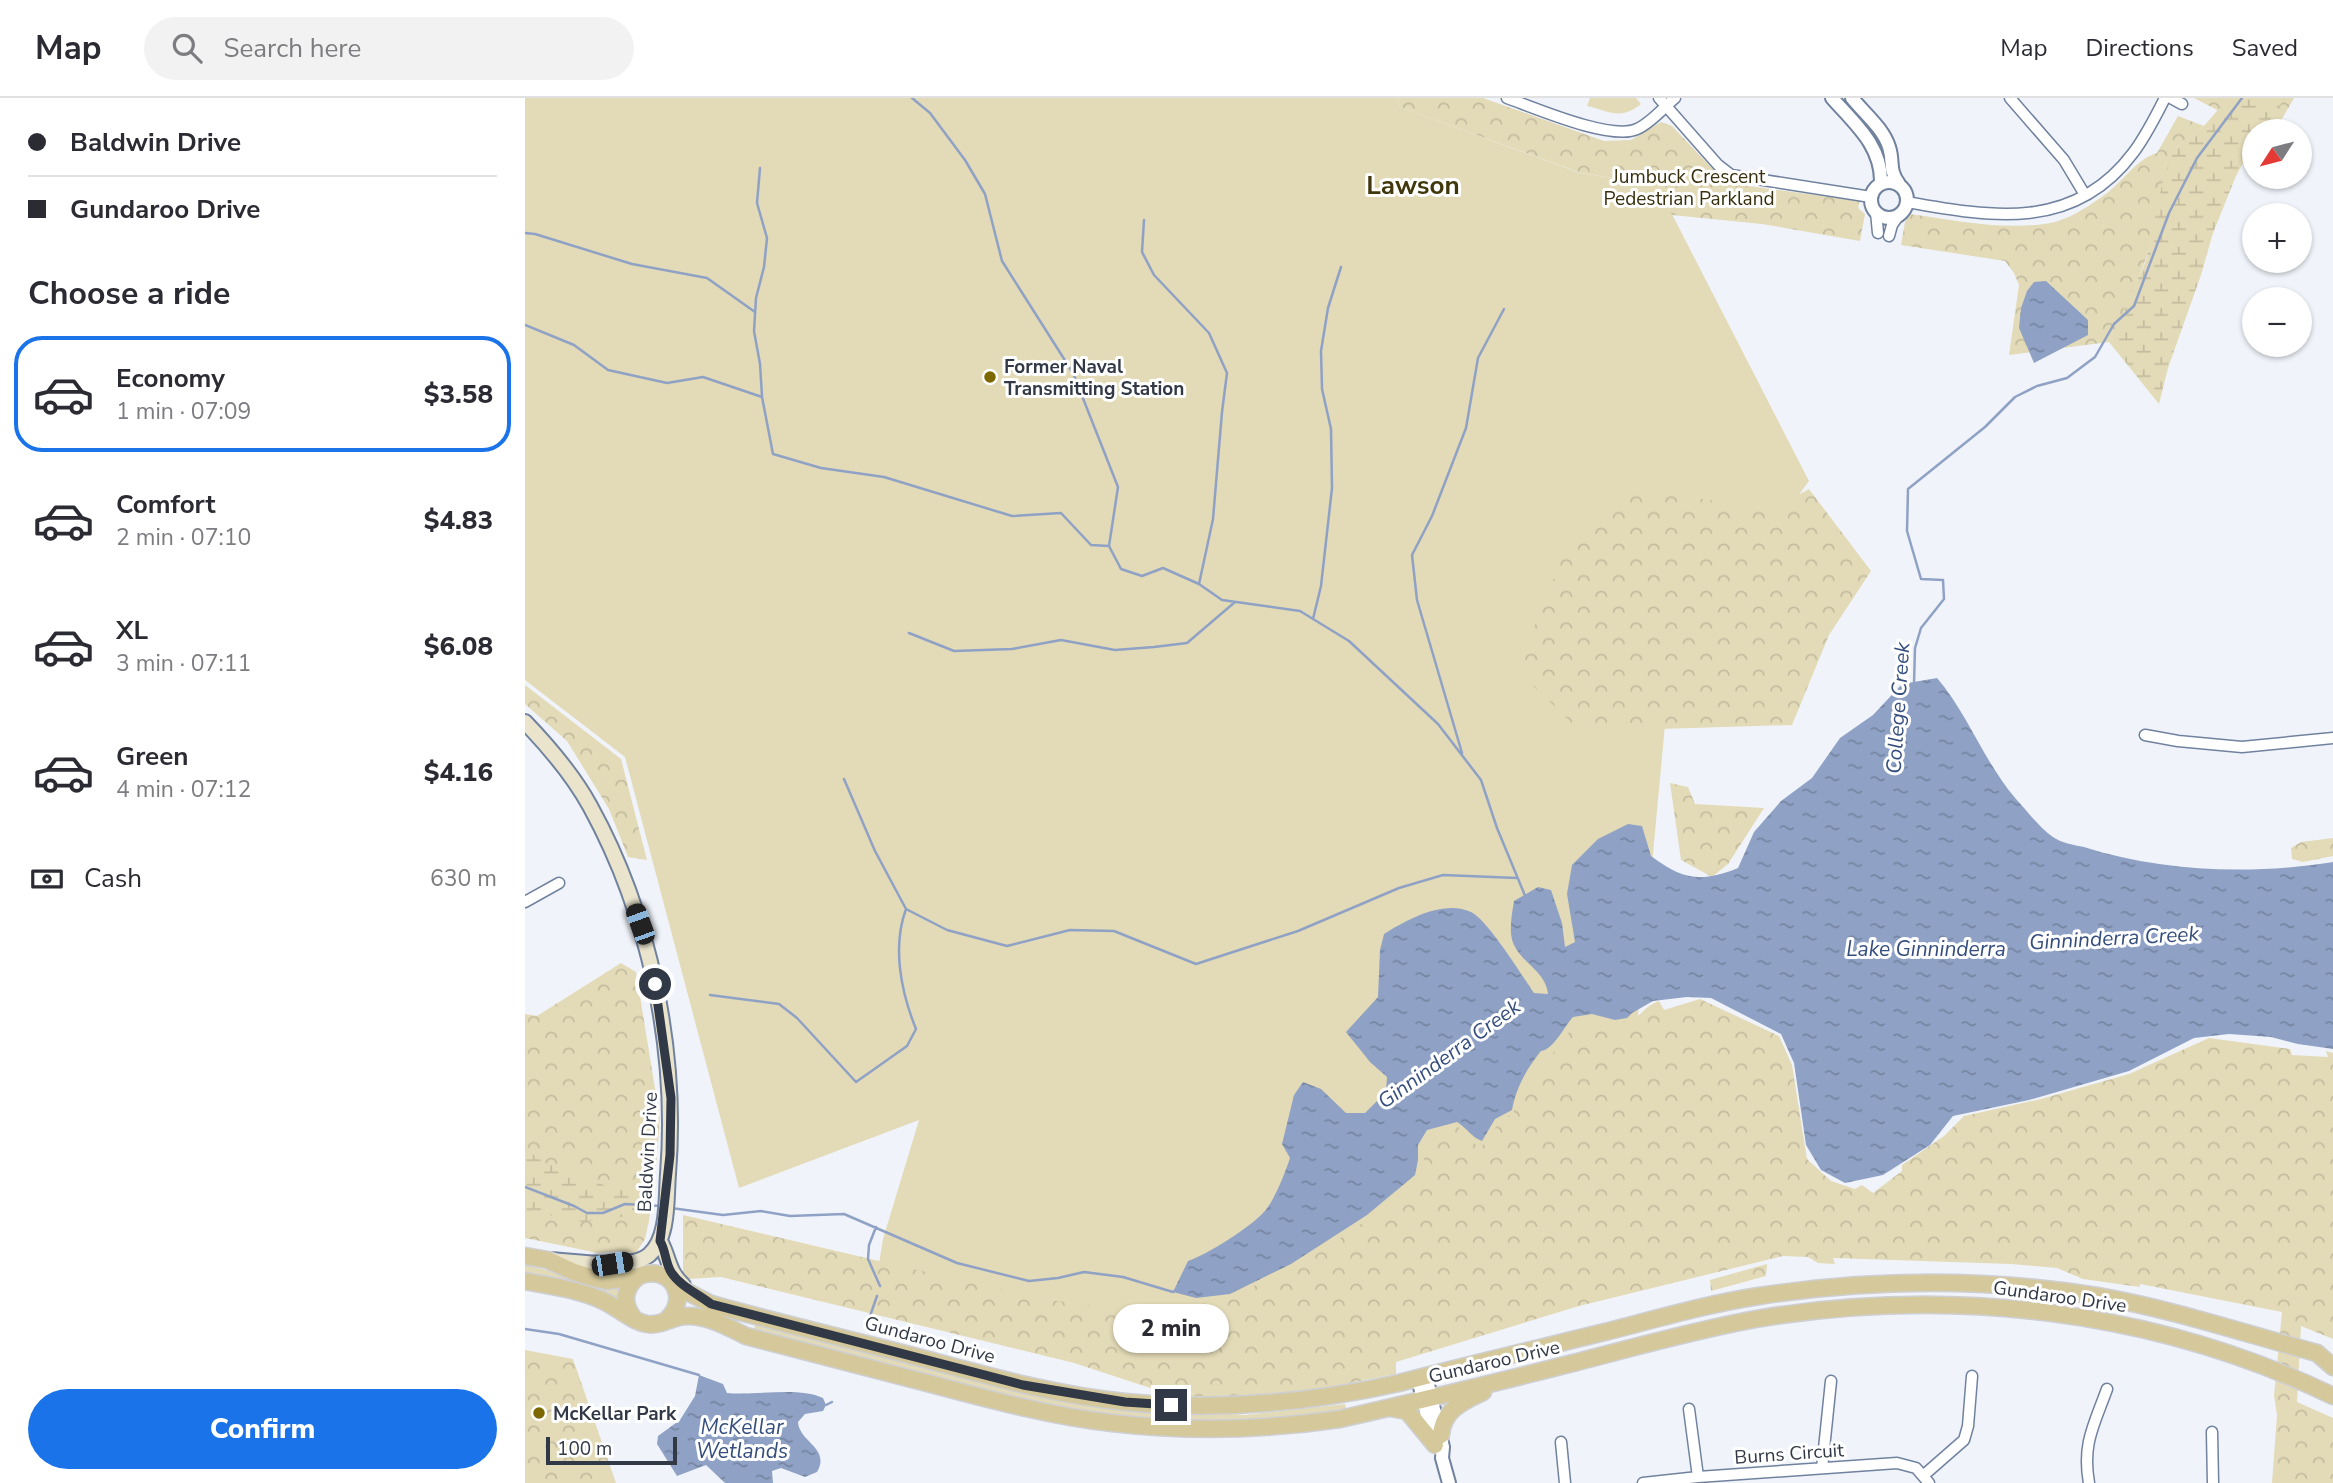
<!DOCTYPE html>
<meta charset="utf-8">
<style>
:root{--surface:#fff;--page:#f2f2f3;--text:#2b2b33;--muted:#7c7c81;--line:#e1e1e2;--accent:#1a73e8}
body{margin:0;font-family:"Nunito Sans",sans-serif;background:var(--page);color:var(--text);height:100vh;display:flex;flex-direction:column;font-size:26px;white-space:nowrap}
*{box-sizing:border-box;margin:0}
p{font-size:23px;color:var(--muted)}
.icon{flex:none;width:38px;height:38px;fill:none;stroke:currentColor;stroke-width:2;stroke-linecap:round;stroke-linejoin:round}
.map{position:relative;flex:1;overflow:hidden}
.side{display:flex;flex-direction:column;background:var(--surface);width:525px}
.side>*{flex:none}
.top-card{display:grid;align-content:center;height:154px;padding:0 28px;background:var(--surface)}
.needle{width:46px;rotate:234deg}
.controls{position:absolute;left:1717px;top:21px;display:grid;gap:14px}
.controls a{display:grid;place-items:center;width:70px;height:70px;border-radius:50%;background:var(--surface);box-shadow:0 2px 5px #0004;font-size:35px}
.scale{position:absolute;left:21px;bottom:18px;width:131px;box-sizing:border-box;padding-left:7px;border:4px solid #323946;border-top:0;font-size:19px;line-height:24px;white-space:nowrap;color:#323946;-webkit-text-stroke:5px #fff;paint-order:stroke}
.end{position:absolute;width:32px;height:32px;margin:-16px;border:9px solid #323946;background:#fff;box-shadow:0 0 0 4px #fff}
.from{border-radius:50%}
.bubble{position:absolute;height:49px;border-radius:24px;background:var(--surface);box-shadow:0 2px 5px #0004;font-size:23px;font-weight:800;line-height:49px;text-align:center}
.car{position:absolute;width:21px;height:42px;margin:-21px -10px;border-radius:9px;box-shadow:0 0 5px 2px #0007;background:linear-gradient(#222 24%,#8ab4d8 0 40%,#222 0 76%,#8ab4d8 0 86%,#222 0)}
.top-card b{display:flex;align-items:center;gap:24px;height:66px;font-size:26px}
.top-card b+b{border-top:2px solid var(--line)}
.top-card i{width:18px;height:18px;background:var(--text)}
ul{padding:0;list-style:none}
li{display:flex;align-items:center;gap:21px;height:116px;margin:0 14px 10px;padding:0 14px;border:4px solid transparent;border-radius:28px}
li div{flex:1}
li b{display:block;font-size:26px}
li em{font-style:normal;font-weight:800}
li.on{border-color:var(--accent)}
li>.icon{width:63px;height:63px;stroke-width:1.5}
h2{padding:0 28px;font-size:32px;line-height:84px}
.pay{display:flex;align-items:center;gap:18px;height:77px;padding:0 28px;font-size:26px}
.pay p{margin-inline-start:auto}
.cta{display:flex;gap:14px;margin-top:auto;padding:14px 28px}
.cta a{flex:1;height:80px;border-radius:42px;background:var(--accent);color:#fff;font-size:28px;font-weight:800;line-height:80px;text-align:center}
header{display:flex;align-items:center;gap:42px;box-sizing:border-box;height:98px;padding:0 35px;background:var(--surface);border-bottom:2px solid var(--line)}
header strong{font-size:33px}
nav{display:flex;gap:38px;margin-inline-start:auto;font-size:24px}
.search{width:490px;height:63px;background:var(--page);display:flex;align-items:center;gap:18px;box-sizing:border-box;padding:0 24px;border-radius:38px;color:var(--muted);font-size:26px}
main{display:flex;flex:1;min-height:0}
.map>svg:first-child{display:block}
.grass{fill:#e3dab7}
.forest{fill:url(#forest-crowns)}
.wetland{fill:url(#wetland-marsh)}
.water{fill:url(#water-ripples)}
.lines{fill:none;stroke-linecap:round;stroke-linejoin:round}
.stream{stroke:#8fa2c5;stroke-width:2.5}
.minor-casing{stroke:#71829f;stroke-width:13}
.tertiary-casing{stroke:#71829f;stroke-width:16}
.secondary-casing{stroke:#71829f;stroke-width:18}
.primary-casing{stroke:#cecfd3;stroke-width:19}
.minor{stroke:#fff;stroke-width:10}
.tertiary{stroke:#fff;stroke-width:12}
.secondary{stroke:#eae4cd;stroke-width:14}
.primary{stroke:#d5c99b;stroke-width:16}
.route{stroke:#323946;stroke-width:9}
.poi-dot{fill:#7d6800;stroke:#fff;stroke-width:2.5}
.labels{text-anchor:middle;stroke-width:6;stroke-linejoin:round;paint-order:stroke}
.park-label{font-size:19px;fill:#382f0d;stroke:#fff}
.poi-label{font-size:19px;font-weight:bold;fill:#323946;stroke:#fff;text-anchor:start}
.street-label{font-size:19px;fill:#323946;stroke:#fff}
.water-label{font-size:21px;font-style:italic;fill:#354e7e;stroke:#fff}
.district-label{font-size:26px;font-weight:bold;fill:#41370c;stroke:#fff}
</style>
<header>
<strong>Map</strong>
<div class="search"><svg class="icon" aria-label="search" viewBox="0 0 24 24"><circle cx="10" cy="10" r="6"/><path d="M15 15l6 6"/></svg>Search here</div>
<nav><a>Map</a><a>Directions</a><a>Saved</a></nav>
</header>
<main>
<section class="side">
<div class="top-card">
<b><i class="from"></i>Baldwin Drive</b>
<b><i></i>Gundaroo Drive</b>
</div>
<h2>Choose a ride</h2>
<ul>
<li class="on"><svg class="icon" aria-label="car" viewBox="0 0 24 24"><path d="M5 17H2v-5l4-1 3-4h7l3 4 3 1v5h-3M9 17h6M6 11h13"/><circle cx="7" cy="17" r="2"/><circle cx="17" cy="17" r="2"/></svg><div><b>Economy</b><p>1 min · 07:09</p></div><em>$3.58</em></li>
<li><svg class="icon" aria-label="car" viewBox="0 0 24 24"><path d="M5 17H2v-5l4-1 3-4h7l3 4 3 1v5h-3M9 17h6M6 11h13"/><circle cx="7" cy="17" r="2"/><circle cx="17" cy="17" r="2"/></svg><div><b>Comfort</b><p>2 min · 07:10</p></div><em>$4.83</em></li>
<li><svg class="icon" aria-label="car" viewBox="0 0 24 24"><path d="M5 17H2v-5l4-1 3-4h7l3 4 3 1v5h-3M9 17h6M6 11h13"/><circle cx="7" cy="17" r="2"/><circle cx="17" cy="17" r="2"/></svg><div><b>XL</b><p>3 min · 07:11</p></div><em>$6.08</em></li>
<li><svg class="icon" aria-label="car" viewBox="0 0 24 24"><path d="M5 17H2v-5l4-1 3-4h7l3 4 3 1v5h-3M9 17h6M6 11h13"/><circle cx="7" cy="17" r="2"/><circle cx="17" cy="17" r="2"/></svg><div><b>Green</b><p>4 min · 07:12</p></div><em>$4.16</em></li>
</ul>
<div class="pay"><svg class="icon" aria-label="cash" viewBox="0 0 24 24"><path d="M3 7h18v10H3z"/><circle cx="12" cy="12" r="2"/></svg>Cash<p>630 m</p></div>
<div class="cta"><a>Confirm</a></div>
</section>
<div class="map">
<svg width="1808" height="1385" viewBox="0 0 1808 1385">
<defs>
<pattern id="forest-crowns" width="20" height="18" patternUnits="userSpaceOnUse" patternTransform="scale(1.75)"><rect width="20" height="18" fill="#e3dab7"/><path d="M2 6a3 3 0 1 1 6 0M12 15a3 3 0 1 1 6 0" fill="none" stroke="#c3bc9f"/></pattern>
<pattern id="wetland-marsh" width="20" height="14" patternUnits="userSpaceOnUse" patternTransform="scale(1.75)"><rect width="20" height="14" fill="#e3dab7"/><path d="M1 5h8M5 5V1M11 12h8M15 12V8" fill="none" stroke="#c3bc9f"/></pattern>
<pattern id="water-ripples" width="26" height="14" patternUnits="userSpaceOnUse" patternTransform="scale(1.75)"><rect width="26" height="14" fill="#8fa2c5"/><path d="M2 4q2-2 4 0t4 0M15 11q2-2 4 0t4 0" fill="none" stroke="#7585a2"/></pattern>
</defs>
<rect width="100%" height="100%" fill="#f0f4fa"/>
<!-- grass -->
<path class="grass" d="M0,0H873L875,9L1055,75L1132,87L1284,383L1145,573L1110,949L713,1277L354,1165L358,1141L394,1022L214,1090L100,659L0,582Z
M1065,0H1111L1116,6C1096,22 1086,14 1062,8Z
M0,1167L94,1188L92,1202L73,1194L0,1178Z
M231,1225L357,1257L680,1313L719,1317L820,1306L822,1313L736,1324H634L543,1313L228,1234Z"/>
<!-- forest -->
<path class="forest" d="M873,0H958L1079,43L1106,42L1136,24L1147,28L1201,85L1335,103L1333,110L1340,116L1335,143L1237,126L1147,117L1132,87L1056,75L875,9Z
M1669,0H1769L1750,33H1733Z
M1653,18L1679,28L1650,50L1621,161L1605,200L1584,244L1484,257L1494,187L1489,175L1480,163L1376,147L1380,124L1384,116C1429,122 1474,132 1519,126C1540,124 1561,110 1578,98C1597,85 1611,61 1632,55Z
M1101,389L1246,412L1284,391L1346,473L1304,537L1267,627L1102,632L1048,626L997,577L999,554L1038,458Z
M0,587L96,661L122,762L103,759L84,711L42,643L0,606Z
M1145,685L1163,689L1170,706L1239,710L1203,766L1187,779L1156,762Z
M1808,740V758L1778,764L1767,761L1766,750L1776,744Z
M96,865L111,874L135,1021L129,1092L123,1127L120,1141L111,1155L92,1153L73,1155L0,1140V916L12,918Z
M1175,901L1254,938L1267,967L1282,1061L1306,1083L1330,1091L1337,1087L1348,1095L1377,1073V1067L1419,1038L1439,1018L1516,1001L1604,976L1684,940L1765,951L1767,957L1803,959L1801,953L1808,955V1241L1776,1228L1772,1304L1808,1320V1385H1747L1752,1317L1749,1298L1757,1214L1615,1186V1189L1558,1181L1532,1170L1486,1166L1308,1160L1310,1166L1293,1165L1283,1159L1258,1158L1054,1208L871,1264V1276L779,1294L735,1298L653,1299L549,1265L196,1179L163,1181L158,1176V1117L516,1201L636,1216L706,1199L767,1170L772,1163L777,1166L851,1116L898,1074L900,1047L929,1025L955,1051L969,1033V1031L981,1018L988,1017L992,999L999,994L1050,926C1069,926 1090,928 1107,921C1118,917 1118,909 1134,903L1139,912Z
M1242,1166L1241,1178L1186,1193L1185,1182Z
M0,1252L48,1261L91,1385H0Z"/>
<!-- wetland -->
<path class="wetland" d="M1703,0H1760L1737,33H1729V44L1711,78L1688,135L1676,177L1643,270L1634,306L1584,244L1621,163L1639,78L1650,50L1679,28Z
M0,1050L18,1064L84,1089L129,1092L123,1127L109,1126L97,1119L58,1124L0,1112Z"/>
<!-- water -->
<path class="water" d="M1521,183L1563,222V237L1509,265L1494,230L1496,210L1502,193L1509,184Z
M1412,580C1443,616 1459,664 1491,701C1502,713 1515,730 1528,739C1536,745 1549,747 1559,749C1637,774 1727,777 1808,764V951L1773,946L1746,939L1704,936L1669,940L1604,973L1504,1002L1428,1018L1405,1047L1358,1077L1320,1085L1296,1072L1281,1047L1269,965L1256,936L1186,900L1162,899L1128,903L1107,915L1102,920L1090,922L1067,916L1048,919C1039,929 1028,952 1016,953C1002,970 991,990 987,1012L970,1021L957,1043C946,1039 942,1030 932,1024L902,1032L893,1047V1062L890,1077L842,1117L766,1166L705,1196L671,1200L648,1194L663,1163C683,1156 724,1130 738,1115C749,1104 760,1075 765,1060L757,1046L769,997L778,984L796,991L821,1015H840L861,994L862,979L845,964L821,934L853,899L855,852L859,836C881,822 919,801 946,814C962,821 998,879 1009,895L1023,896C1021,874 998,866 989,847C983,835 987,816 989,803L1013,789L1026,792L1037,825L1040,849L1050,844L1042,796L1047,767L1073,741L1103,726L1117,728L1126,758C1158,782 1176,785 1213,770L1229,734L1256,703L1287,680L1315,640L1348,617L1377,586Z
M174,1277L198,1286L202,1295C231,1298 273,1288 298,1300L301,1307L298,1313L280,1316L273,1324C274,1344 306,1350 292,1374L280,1379L256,1370L247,1373L248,1385H200L181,1367L152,1378L132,1346L133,1338L155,1322L170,1298Z"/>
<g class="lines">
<!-- stream -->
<path class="stream" d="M387,0L405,15L440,62L460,96L477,163L548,275L593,389L584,448
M235,70L232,105L242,140L239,169L231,200L229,233L235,266L237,298
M619,122L617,154L629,177L684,235L702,275L697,314L688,421L674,486
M0,135L10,136L107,166L182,180L230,214
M0,227L49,247L83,272L142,285L178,279L237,299L248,356L296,370L359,379L487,418L536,415L566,447L584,448L596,471L617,478L638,470L674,486L697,502L775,513L824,543L913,626L956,682L972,730L1001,800
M788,521L796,488L807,390L806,331L797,291L796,253L803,210L816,169
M384,535L429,553L487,551L536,542L590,552L629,549L662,545L710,504
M1389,586L1390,550L1396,530L1419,501L1418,482L1396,481L1382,433L1383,391L1460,329L1490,299L1512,288L1542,280L1570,259L1589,226L1609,208L1644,115L1672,60L1717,0
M937,655L892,502L887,457L907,418L941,330L953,260L979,211
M319,681L350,753L381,811L422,832L482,848L545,832L589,833L671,866L773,833L874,790L918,777L992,780
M185,897L254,906L272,920L331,984L382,948L391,931C376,894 367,849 381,811
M0,1089L49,1108L62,1115H78L100,1106L136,1108
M146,1110L198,1117L236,1113L265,1118L319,1116L432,1165L504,1183L533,1180L559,1174L598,1179L648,1194L651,1192
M351,1129L344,1147L343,1161L355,1188
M345,1218L352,1198
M0,1231L34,1236L174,1277
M301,1307L307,1304"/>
<defs>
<path id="minor" d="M982,0C1010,10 1086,43 1112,31C1126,25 1138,10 1150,0
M1134,0L1193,67L1206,77L1346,99
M1485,0L1539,62L1560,97
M1646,0L1657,6
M1382,104C1466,119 1549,134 1608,55C1621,38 1630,19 1640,0
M1351,114L1353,135
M1364,138L1367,127L1374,117
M1620,637L1653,643L1717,649L1808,640
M0,804L34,785
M1164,1311L1173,1379
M1687,1334L1688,1385
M1036,1344L1040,1385
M1297,1370L1306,1283
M1399,1377L1439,1342L1443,1328L1447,1278
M1118,1385L1173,1379L1372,1365L1391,1370L1404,1385
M1564,1385C1557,1346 1569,1327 1582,1291"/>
<path id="tertiary" d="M1307,0C1330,26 1357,48 1356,85
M1327,0C1339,15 1358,30 1364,49C1369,64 1363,71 1374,86
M1346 102a18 18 0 1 1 36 0a18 18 0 1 1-36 0Z
M901,1278L918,1349L917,1360L924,1385
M893,1281L909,1345"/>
<path id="secondary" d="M0,624C24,649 48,677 65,708C125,817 153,953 143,1076C141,1101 144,1140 124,1157C105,1173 48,1163 25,1162
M135,1143C144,1159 143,1174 158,1187"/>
<path id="primary" d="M0,1158L23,1162L49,1174L72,1181L82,1183L114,1178
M0,1183C25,1188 51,1191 74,1201C90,1207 105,1223 122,1226C133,1228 143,1222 154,1219C176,1214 201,1228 221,1238C283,1254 344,1270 406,1286C466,1302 526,1318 587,1325C663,1334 740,1332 815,1321C889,1304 962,1287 1036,1268C1100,1252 1165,1233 1231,1221C1425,1188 1630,1212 1808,1298
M149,1187L186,1206C254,1225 323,1241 392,1259C460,1277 529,1297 600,1304C692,1313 784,1305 874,1285C943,1267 1011,1251 1080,1234C1131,1221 1182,1206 1234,1198C1346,1181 1460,1180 1572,1198C1647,1211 1718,1235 1792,1255L1808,1269
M108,1219C97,1205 99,1189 114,1178C147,1165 167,1203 139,1224
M865,1310L882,1313L910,1347
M916,1337C918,1312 937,1304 958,1294"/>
</defs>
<!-- minor casing -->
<use href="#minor" class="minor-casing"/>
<!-- tertiary casing -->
<use href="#tertiary" class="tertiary-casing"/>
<!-- secondary casing -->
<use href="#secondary" class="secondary-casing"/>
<!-- primary casing -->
<use href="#primary" class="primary-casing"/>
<!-- minor -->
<use href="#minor" class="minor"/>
<!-- tertiary -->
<use href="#tertiary" class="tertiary"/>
<!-- secondary -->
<use href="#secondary" class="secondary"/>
<!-- primary -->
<use href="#primary" class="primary"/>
</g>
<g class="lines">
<!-- route -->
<path class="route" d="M130,886L146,1000L145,1057L135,1143C141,1153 140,1164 146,1174C155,1188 173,1196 186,1206L498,1287L600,1304L646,1307"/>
</g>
<!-- markers -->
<g class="poi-dot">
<circle cx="465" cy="279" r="7"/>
<circle cx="14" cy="1315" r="7"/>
</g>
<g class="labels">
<!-- park labels -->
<g class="park-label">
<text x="1164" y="85">Jumbuck Crescent<tspan x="1164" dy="22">Pedestrian Parkland</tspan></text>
</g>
<!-- poi labels -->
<g class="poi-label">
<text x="479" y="275">Former Naval<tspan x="479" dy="22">Transmitting Station</tspan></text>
<text x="28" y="1322">McKellar Park</text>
</g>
<!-- street labels -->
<g class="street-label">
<text transform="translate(122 1054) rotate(-87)" y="7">Baldwin Drive</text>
<text transform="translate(1535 1198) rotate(8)" y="7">Gundaroo Drive</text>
<text transform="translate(405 1241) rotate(15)" y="7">Gundaroo Drive</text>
<text transform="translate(969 1263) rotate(-13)" y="7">Gundaroo Drive</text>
<text transform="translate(1264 1355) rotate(-4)" y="7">Burns Circuit</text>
</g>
<!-- water labels -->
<g class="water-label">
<text transform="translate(1373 610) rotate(-86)" y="7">College Creek</text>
<text transform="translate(1589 840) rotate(-3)" y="7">Ginninderra Creek</text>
<text x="1401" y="858">Lake Ginninderra</text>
<text transform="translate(924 956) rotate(-36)" y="7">Ginninderra Creek</text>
<text x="217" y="1336">McKellar<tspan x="217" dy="24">Wetlands</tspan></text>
</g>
<!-- district labels -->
<g class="district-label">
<text x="888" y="96">Lawson</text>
</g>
</g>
</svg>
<div class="controls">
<a><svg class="needle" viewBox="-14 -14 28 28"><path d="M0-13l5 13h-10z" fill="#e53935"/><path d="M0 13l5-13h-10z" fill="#7c7c81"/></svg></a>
<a>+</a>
<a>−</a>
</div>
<div class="scale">100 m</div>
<i class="end from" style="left:130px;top:886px"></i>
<i class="end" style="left:646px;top:1307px"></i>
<div class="bubble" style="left:588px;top:1206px;width:116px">2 min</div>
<i class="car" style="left:115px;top:826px;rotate:340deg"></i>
<i class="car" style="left:87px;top:1166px;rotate:81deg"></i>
</div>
</main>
